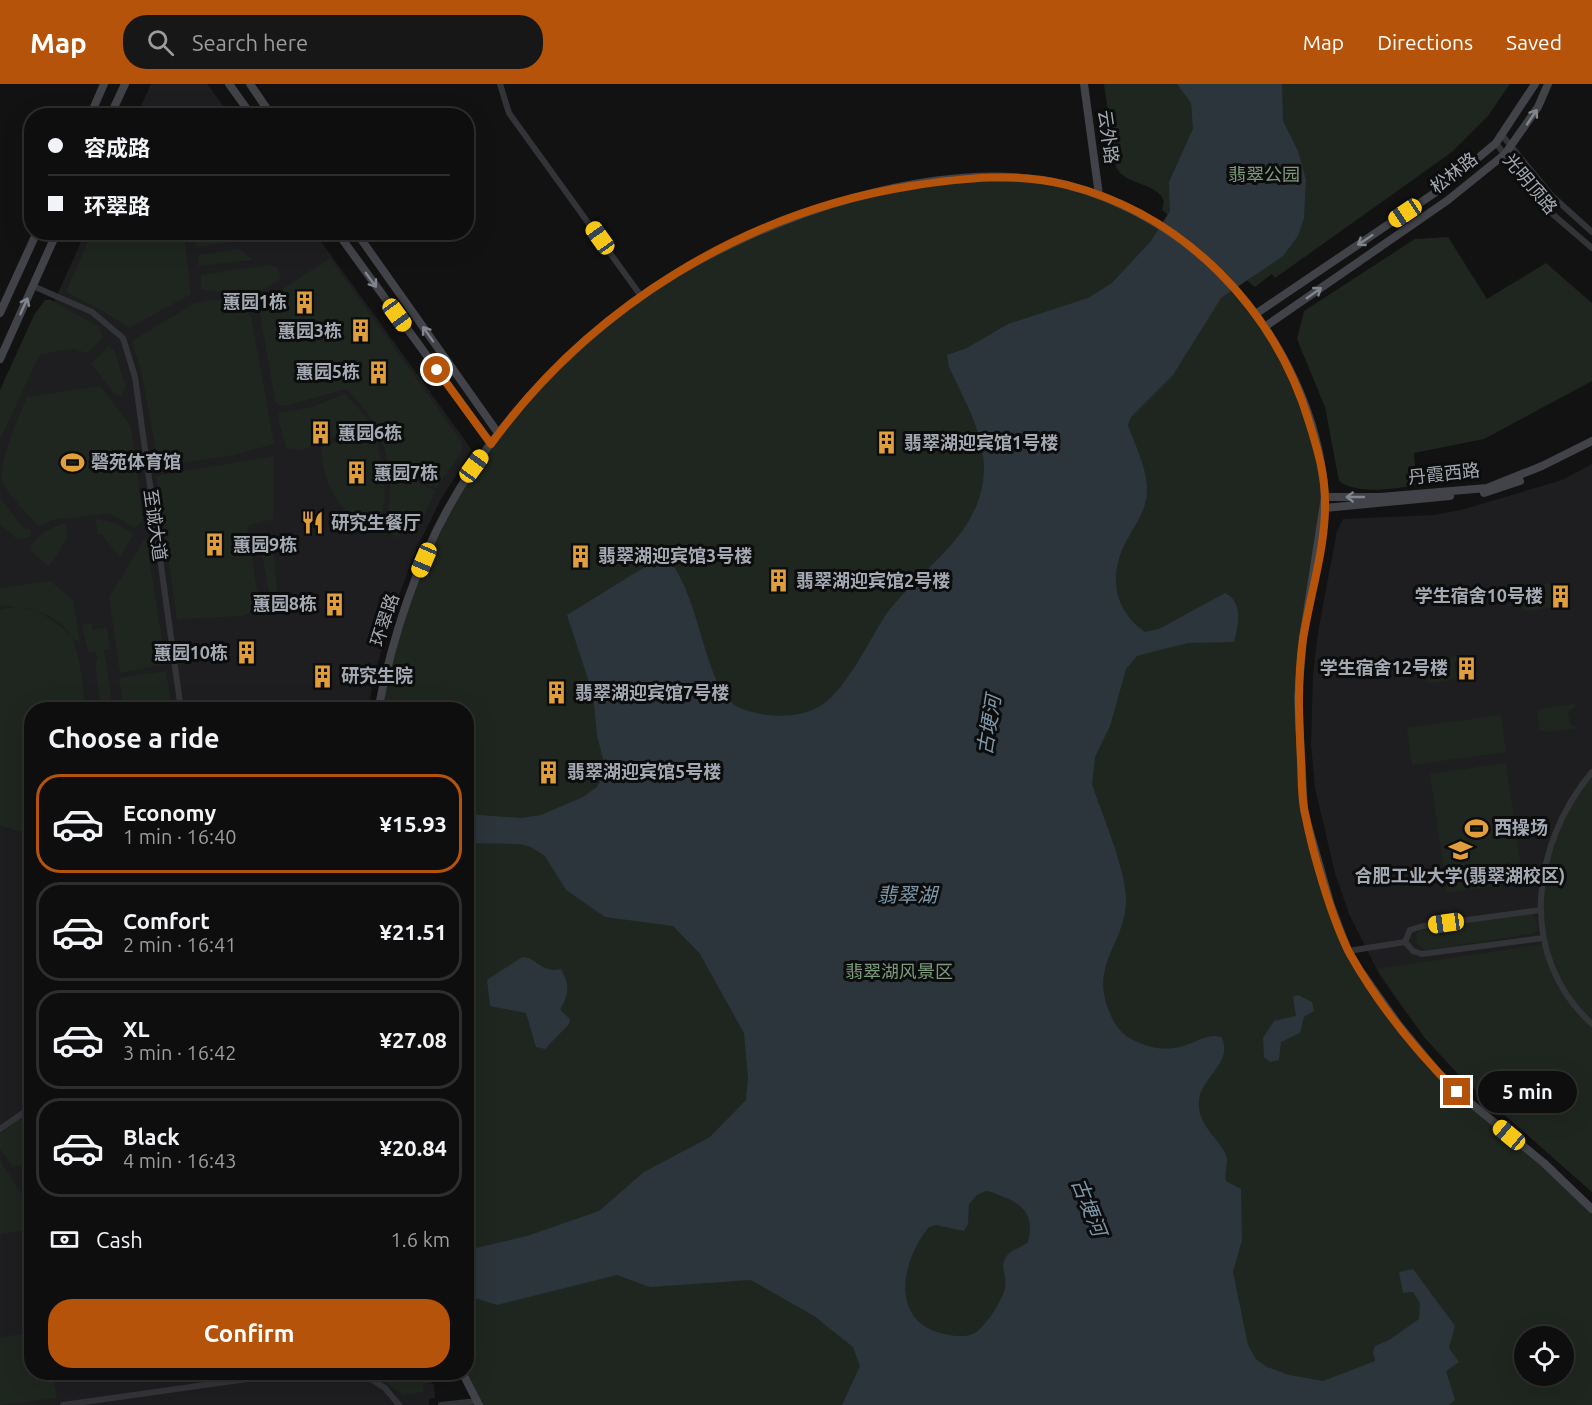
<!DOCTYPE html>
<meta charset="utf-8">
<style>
:root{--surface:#0e0e0e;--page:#171717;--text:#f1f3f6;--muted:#9b9c9e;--line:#2e2e2e;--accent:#b45309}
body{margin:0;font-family:Ubuntu,"Noto Sans SC",sans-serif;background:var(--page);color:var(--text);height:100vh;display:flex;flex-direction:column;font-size:22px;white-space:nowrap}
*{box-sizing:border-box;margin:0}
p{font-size:20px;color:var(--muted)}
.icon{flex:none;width:33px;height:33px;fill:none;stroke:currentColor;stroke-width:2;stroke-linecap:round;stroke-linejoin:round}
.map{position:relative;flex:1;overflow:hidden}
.panel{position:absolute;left:24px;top:618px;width:450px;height:678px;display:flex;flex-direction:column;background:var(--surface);border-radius:24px;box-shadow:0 6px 24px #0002,0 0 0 2px var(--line)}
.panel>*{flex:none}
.banner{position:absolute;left:24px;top:24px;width:450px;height:132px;border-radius:24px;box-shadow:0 6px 24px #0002,0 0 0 2px var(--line);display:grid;align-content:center;height:132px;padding:0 24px;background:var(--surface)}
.fabs{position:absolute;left:1514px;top:1242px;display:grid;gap:12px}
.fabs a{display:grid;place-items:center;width:60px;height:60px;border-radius:50%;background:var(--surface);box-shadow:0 6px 24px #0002,0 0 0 2px var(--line);font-size:30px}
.end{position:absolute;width:27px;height:27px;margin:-14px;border:8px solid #b45309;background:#fff;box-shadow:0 0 0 3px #fff}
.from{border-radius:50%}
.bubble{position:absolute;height:42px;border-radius:21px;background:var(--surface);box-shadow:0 6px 24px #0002,0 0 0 2px var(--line);font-size:20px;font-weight:700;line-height:42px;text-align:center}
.car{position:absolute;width:18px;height:36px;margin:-18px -9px;border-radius:8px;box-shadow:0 0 4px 2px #0007;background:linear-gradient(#f5c518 24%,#345 0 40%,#f5c518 0 76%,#345 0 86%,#f5c518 0)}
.banner b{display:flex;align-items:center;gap:21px;height:57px;font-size:22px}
.banner b+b{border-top:2px solid var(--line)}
.banner i{width:15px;height:15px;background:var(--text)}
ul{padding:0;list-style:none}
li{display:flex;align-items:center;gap:18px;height:99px;margin:0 12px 9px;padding:0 12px;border:3px solid var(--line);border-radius:24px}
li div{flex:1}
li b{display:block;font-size:22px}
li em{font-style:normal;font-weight:700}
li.on{border-color:var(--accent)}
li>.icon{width:54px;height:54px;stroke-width:1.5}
h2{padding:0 24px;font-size:27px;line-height:72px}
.pay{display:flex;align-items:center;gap:15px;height:66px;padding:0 24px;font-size:22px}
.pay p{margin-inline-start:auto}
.primary-button{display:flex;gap:12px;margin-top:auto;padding:12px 24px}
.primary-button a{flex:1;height:69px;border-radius:24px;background:var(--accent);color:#fff;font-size:24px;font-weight:700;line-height:69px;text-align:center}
header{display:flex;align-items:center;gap:36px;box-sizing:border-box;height:84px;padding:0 30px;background:var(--accent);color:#fff}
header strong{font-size:28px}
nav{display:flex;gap:33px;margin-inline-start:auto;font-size:21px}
.search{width:420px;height:54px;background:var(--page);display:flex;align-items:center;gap:15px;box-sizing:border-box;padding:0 21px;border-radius:24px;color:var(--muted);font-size:22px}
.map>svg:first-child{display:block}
.built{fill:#1e1e20}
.green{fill:#1f261f;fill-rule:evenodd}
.water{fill:#2c353b;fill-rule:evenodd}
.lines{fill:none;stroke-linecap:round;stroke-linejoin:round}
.street{stroke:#333438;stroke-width:6}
.secondary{stroke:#414348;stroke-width:8}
.oneway{stroke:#81868e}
.route{stroke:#b45309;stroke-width:8}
.labels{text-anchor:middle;stroke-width:6;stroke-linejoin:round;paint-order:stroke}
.street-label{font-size:18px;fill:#a4aab3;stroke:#0d0d0e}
.park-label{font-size:18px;fill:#7d9c7d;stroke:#0d0d0e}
.poi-label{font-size:18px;font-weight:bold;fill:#a4aab3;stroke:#0d0d0e;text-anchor:start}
.water-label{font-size:20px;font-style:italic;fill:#7e99ab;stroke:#0d0d0e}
</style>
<header>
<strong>Map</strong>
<div class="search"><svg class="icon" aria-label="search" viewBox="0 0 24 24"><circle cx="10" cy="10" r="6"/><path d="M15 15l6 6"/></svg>Search here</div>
<nav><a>Map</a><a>Directions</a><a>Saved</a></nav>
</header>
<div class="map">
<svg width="1592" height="1321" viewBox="0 0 1592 1321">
<rect width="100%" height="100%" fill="#121213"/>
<!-- built -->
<path class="built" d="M151,0H207L230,31H137Z
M85,149H315L472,366L441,415L417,464L399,511L373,594L369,625L32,626V1288L442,1289L435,1291L434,1298L427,1299L434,1300L435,1314L429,1315V1321H0V338Z
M1592,380V1108L1458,990L1424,953L1380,892L1349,830L1335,789L1315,704L1311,660L1313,590L1318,548L1337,447L1343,435L1434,431L1461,426L1562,396Z"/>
<!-- green -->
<path class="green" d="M1104,0H1510L1488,32L1452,68L1275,194L1272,190L1255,203L1162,126L1164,117C1157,98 1125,102 1116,83Z
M991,94L1066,101L1146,133L1245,215L1301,308L1325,413L1298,603L1304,727L1348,867L1436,986L1592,1125V1321H479L466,1288V626H378L398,544L449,422L526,316L617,230L738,156L876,108ZM1524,1252H1563V1292H1524Z
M92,148L184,149L191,210L129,244L101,226L66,208Z
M205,149H227L231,158L197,163L194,151Z
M1448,153L1487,215L1546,179L1592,219V297L1484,355L1414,369L1416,401C1392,405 1359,411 1339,397L1325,323L1297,255L1304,227L1415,155Z
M240,165L253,176L198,182L199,171Z
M330,174L463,360L461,369L437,404L419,398L435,407L417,448L404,443L398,454L382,445L390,418V394L405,400L408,394L391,388C380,347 376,335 346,305L288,321H279L275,317L259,224L264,217Z
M270,181L278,184L281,194L251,214L201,205V191Z
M214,215C227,217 243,220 251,232L274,360L234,371L159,382L141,287L132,257L193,220Z
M45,216H51L99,243L103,253L88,269L72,265L40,270L0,355V306L34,231Z
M108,263L114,266L126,303L122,311H116L91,280Z
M100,302L131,343L143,437L135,444L109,429L52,436L39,443C26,428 10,413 1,396C0,376 19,332 27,313Z
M345,310L372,339L369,348L336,352L302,366L286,364L279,338V329L311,323Z
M348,353H370L377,358C382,382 393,423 374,443C340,437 322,395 321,364Z
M274,372L273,435L247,442L260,525L242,532L177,535L156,392Z
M0,414L24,444L31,446V452L18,456L0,440Z
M96,435L115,439L134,450L120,473L102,451L97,450Z
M65,439L67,454L49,483L30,466C35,451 51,444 65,439Z
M146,453L166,580L120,589L109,513Z
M273,457L277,511L270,514L260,460Z
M50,497L73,516L80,557L73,556L79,576L86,625L32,626L31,747H17L0,741V526C29,516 53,535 72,553C56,526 28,525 0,521V504Z
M1557,498V501L1550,506L1552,518L1561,522L1527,527L1522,524L1519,506L1523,503Z
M92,539L93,546L107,543L110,565L104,566L113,625H101H103V619H100L95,578L98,577L96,568H88L82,541Z
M1461,571L1462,574L1454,578L1456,590L1465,594L1431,599L1426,597L1424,579L1427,576Z
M166,587L172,625H124L119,594Z
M1575,620V623L1568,628L1570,640L1578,644L1545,648L1540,646L1537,628L1541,625Z
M1501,631L1506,668L1412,681L1407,644Z
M1506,679L1523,798L1447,809L1430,690Z
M1592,688V1108L1458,990L1424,953L1377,885L1544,860C1540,819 1541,773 1560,735C1568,719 1582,703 1592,688Z
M1528,830L1534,832L1538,841L1537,847L1531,850L1426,866L1417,860L1416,850L1421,846Z
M31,1027V1080L13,1083L0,1065V1050Z
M0,1076L27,1118L31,1145L0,1150Z
M31,1249L32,1288L53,1289L57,1314L0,1321V1253Z
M373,1289H442L435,1291L434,1298L423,1300L424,1308L403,1311Z"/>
<!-- water -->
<path class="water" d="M1177,0H1282L1283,37L1298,67L1306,96L1304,134L1298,152L1283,172L1221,214L1173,291L1131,333L1128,341C1135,361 1148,386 1147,408C1146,427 1136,439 1128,454C1108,489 1112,525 1145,548L1159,545L1225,509C1244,518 1238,542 1234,558L1188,559L1144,570L1137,572L1126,585L1110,642L1095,673L1092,700C1102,731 1125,783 1126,814C1127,859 1089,879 1109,927C1113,938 1120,949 1131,955C1146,963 1162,967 1179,963C1194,961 1209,947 1222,954C1233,979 1201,994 1199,1016C1196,1043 1223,1056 1227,1074C1228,1081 1224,1089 1226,1097L1241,1105L1242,1156L1233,1188L1248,1261L1256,1275L1267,1283L1289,1291L1323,1297L1375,1277L1373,1268L1375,1262L1389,1256L1419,1235L1420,1219L1413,1208L1403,1209L1399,1188L1413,1185L1455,1242L1449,1264L1459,1278L1446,1287L1455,1316L1449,1321H842L860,1282L853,1263L814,1232L751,1196L650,1203L617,1191L497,1221L475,1214C470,1198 461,1180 472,1165L527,1152L599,1127L644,1088L710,1053L746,1016L748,994L744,949L700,870L673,842L605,833L566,806L545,772L531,763L520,760L467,759L466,730L521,734L541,731L583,713L597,703L603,692L604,679L597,651L593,610L567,531L664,471C701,505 703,606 738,623C762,634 799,636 822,621C847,604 869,557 885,532C917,487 974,457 983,398C989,356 966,320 949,283L947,271L967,264L1008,240L1088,214L1112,199L1151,157L1170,127L1169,98L1193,45L1191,19ZM986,1107C994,1108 1001,1112 1009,1115C1029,1125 1033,1137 1028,1158C1021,1164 1010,1166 1006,1173C999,1185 1008,1192 1005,1204C1002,1217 986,1242 975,1249C965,1254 954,1252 944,1250C888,1238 902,1175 929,1143L936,1141L964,1147L968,1140L969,1120L977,1111Z
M522,873C537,873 541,890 561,885C570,902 569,910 560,926L570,935L569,940L545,965L536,963L526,929L490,922L487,896Z
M1298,911L1312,918L1314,927L1304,933L1300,949L1281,958L1279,976L1270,978L1264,973L1263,954L1274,937L1296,932L1293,913Z"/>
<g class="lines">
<!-- street -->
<path class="street" d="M500,0L509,29L641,212
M1502,51L1551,111L1592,148
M1496,59L1542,121L1592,164
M33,202L92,228L123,254L135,293L181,626
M1592,688C1531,761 1517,872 1592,940
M1405,858L1413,867L1422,870L1543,854
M1348,867L1405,858L1410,846L1423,842L1541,826
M0,1045L32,1023
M360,1288L385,1304L399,1321
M63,1321L296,1288
M441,1321L477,1317"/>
<!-- secondary -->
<path class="secondary" d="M229,0L252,32
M250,0L272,32
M1084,0L1099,111
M90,32L104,0
M110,32L125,0
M337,148L491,360
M356,148L498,349
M0,229L37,148
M1257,229L1442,104L1496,59L1535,0
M1266,242L1448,116L1505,70L1538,23L1548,0
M0,275L57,148
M1484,409L1520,397
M1325,413H1380L1487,404L1542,382L1592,357
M1325,424L1450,412
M378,626C395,540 425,453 475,381C523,312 583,252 652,205C757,134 941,69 1067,101C1127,116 1184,152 1227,196C1282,255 1320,332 1325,413L1303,554L1298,614L1304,727L1331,822L1348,867L1359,885L1398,940L1436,986L1457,1008L1544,1079L1592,1125
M462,1288L479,1321"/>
</g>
<!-- one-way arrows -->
<defs><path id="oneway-shaft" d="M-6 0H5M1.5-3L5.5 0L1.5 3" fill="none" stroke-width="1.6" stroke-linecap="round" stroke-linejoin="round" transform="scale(1.5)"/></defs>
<g class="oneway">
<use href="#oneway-shaft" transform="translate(1532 33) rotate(-56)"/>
<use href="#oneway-shaft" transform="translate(1365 156) rotate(146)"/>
<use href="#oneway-shaft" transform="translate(371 196) rotate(54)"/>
<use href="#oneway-shaft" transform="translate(1314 209) rotate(-35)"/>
<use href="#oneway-shaft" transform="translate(24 222) rotate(-66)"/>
<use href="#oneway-shaft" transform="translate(428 250) rotate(-125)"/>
<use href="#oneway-shaft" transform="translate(1355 413) rotate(180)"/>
</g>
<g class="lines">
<!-- route -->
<path class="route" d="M437,286L491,360C590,223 745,128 911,102C962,94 1017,88 1067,101C1185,131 1276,226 1310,341C1318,367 1325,391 1325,418C1326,462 1310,511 1303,555C1297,597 1299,636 1301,677C1302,694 1301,713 1305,729C1312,767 1332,836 1350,870C1378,920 1417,968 1457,1008"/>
</g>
<!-- icons -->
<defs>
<symbol id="building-bare" viewBox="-9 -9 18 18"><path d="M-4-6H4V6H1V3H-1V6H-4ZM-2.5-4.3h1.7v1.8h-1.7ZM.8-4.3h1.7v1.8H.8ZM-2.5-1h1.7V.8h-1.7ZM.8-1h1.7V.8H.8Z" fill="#e19e3c" stroke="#0d0d0e" stroke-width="2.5" paint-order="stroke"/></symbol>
<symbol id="stadium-bare" viewBox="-9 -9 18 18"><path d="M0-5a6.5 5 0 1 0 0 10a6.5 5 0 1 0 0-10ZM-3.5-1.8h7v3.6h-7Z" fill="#e19e3c" stroke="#0d0d0e" stroke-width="2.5" paint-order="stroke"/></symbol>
<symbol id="restaurant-bare" viewBox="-9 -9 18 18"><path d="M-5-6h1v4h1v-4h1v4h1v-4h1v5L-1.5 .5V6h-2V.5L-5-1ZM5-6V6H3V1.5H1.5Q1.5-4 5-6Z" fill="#e19e3c" stroke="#0d0d0e" stroke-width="2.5" paint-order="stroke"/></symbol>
<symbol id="university-bare" viewBox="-9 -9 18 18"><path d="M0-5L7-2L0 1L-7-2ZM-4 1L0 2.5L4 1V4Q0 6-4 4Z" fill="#e19e3c" stroke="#0d0d0e" stroke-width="2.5" paint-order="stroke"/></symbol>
</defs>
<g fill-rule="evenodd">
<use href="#building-bare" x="288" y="202" width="33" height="33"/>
<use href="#building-bare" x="344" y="230" width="33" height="33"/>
<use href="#building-bare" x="362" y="272" width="33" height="33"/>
<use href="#building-bare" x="304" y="332" width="33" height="33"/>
<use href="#building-bare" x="870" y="342" width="33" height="33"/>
<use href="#stadium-bare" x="56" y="362" width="33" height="33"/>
<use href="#building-bare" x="340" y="372" width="33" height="33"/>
<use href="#restaurant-bare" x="296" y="422" width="33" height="33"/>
<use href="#building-bare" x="198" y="444" width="33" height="33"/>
<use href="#building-bare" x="564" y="456" width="33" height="33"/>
<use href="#building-bare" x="762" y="480" width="33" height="33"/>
<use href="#building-bare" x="1544" y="496" width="33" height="33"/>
<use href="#building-bare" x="318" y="504" width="33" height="33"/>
<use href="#building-bare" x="230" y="552" width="33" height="33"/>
<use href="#building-bare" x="1450" y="568" width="33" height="33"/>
<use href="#building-bare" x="306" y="576" width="33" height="33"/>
<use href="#building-bare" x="540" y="592" width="33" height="33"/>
<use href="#building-bare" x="532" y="672" width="33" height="33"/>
<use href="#stadium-bare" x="1460" y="728" width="33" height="33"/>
<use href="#university-bare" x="1444" y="750" width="33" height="33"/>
</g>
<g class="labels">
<!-- street labels -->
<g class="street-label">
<text transform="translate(1108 53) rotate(82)" y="6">云外路</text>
<text transform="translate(1454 89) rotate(-38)" y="6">松林路</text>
<text transform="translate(1530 100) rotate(50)" y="6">光明顶路</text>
<text transform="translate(1444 390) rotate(-6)" y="6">丹霞西路</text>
<text transform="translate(155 441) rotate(82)" y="6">至诚大道</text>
<text transform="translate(385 536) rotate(-72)" y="6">环翠路</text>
</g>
<!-- park labels -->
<g class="park-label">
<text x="1264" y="97">翡翠公园</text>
<text x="899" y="894">翡翠湖风景区</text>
</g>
<!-- poi labels -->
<g class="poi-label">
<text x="287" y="224" text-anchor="end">蕙园1栋</text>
<text x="342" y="253" text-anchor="end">蕙园3栋</text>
<text x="360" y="294" text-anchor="end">蕙园5栋</text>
<text x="338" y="355">蕙园6栋</text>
<text x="904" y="365">翡翠湖迎宾馆1号楼</text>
<text x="91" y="384">磬苑体育馆</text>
<text x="374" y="395">蕙园7栋</text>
<text x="331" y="445">研究生餐厅</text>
<text x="233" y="467">蕙园9栋</text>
<text x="598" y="478">翡翠湖迎宾馆3号楼</text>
<text x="796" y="503">翡翠湖迎宾馆2号楼</text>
<text x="1543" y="518" text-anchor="end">学生宿舍10号楼</text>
<text x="317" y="526" text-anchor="end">蕙园8栋</text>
<text x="228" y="575" text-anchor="end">蕙园10栋</text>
<text x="1448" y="590" text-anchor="end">学生宿舍12号楼</text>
<text x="341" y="598">研究生院</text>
<text x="575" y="615">翡翠湖迎宾馆7号楼</text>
<text x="567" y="694">翡翠湖迎宾馆5号楼</text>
<text x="1494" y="750">西操场</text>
<text x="1460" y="798" text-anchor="middle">合肥工业大学(翡翠湖校区)</text>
</g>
<!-- water labels -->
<g class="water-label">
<text transform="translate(989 641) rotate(-81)" y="7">古埂河</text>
<text x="907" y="818">翡翠湖</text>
<text transform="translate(1089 1123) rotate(68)" y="7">古埂河</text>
</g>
</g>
</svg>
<div class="fabs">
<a><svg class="icon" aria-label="locate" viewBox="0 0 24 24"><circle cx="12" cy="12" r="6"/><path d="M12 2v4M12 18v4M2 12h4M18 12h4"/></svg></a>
</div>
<i class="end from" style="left:437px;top:286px"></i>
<i class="end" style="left:1457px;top:1008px"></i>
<div class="bubble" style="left:1478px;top:987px;width:99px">5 min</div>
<i class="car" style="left:1405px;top:129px;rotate:236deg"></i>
<i class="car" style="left:600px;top:154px;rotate:325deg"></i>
<i class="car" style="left:397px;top:231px;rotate:144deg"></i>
<i class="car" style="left:474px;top:382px;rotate:36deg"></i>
<i class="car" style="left:424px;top:476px;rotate:203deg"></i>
<i class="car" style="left:1446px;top:839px;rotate:262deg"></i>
<i class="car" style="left:1509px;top:1051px;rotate:310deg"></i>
<div class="banner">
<b><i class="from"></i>容成路</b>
<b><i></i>环翠路</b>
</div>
<section class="panel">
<h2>Choose a ride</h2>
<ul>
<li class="on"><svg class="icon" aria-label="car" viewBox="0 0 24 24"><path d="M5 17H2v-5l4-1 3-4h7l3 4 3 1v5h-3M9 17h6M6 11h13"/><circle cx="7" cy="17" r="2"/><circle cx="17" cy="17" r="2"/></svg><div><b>Economy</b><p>1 min · 16:40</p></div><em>¥15.93</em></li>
<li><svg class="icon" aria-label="car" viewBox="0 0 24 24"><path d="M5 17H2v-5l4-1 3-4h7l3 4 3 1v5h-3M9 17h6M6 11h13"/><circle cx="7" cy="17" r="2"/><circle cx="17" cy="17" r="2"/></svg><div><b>Comfort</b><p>2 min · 16:41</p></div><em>¥21.51</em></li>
<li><svg class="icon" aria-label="car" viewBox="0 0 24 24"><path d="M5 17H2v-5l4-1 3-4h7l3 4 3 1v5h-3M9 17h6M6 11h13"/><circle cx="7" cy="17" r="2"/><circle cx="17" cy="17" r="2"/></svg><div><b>XL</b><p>3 min · 16:42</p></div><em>¥27.08</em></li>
<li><svg class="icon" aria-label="car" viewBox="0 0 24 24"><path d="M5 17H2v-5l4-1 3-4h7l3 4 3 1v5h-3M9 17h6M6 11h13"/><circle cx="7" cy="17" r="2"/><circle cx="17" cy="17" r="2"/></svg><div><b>Black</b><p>4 min · 16:43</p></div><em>¥20.84</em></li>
</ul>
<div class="pay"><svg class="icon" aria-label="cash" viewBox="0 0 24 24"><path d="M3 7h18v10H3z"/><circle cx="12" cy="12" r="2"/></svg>Cash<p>1.6 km</p></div>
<div class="primary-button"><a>Confirm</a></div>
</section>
</div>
